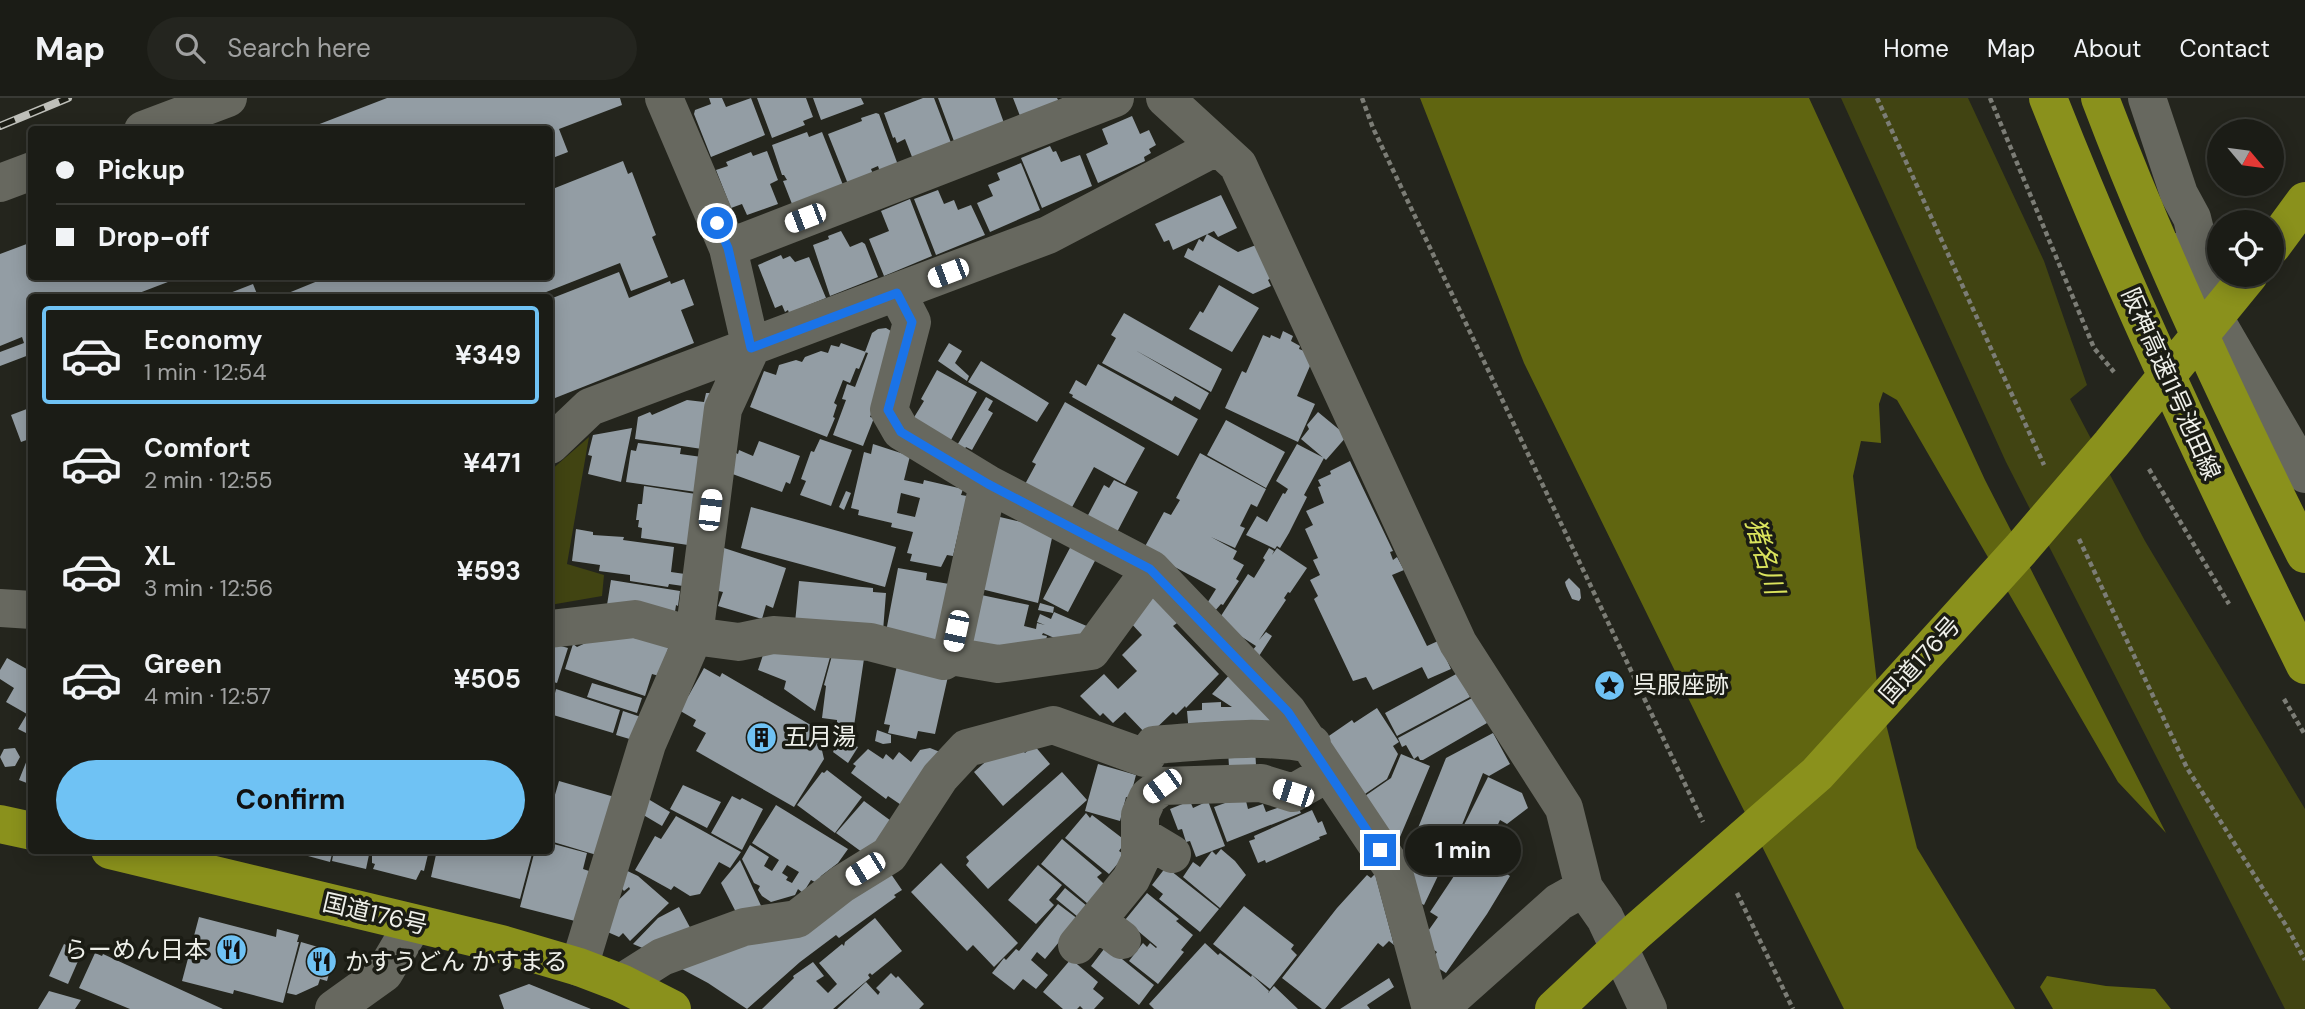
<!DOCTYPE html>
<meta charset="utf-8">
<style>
:root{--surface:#1b1c16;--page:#24251f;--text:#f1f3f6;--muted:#a0a1a1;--line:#393a35;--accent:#6fc2f4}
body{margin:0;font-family:"DM Sans","Noto Sans JP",sans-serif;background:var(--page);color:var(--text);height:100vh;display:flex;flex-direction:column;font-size:26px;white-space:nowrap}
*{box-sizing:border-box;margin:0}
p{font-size:23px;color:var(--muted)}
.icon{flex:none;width:38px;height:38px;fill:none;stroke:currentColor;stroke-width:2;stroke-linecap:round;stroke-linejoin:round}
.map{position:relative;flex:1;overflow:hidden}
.details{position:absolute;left:28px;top:196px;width:525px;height:560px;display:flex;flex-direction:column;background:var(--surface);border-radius:7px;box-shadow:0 4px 18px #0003,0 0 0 2px var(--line)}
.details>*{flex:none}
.banner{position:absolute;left:28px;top:28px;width:525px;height:154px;border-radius:7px;box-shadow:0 4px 18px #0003,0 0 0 2px var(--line);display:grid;align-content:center;height:154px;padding:0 28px;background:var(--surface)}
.needle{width:46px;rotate:119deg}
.tools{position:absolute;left:2207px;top:21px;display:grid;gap:14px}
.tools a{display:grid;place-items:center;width:77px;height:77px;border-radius:50%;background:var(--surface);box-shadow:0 4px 18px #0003,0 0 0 2px var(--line);font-size:35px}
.end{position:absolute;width:32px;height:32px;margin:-16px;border:9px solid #1a73e8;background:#fff;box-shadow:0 0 0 4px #fff}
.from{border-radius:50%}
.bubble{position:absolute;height:49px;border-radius:24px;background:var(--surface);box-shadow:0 4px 18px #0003,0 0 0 2px var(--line);font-size:23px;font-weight:700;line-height:49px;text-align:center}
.car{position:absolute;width:21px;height:42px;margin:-21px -10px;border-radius:9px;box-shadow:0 0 5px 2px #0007;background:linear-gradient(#fff 24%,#345 0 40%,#fff 0 76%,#345 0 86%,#fff 0)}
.banner b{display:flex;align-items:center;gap:24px;height:66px;font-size:26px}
.banner b+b{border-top:2px solid var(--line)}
.banner i{width:18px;height:18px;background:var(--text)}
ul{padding:12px 0 0;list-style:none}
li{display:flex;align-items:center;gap:21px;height:98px;margin:0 14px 10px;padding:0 14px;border:4px solid transparent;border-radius:7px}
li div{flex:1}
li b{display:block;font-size:26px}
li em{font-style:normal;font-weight:700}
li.selected{border-color:var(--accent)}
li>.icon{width:63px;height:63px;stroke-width:1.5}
.button{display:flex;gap:14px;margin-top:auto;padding:14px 28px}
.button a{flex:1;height:80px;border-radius:42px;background:var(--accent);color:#111;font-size:28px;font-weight:700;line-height:80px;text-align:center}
header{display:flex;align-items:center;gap:42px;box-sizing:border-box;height:98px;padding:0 35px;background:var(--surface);border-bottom:2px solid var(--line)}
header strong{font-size:33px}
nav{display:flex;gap:38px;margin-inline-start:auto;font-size:24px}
.search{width:490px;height:63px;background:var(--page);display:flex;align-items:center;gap:18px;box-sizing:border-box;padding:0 24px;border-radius:38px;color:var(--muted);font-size:26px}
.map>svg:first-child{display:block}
.green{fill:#414412}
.water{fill:#606510}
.building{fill:#939da4;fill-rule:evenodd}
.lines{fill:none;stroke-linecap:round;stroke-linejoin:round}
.path{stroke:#7c7d76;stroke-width:4.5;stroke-dasharray:5 3.5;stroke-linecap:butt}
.minor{stroke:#67685f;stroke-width:38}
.highway{stroke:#8a911c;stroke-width:38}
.rail-casing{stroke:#bebfb9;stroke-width:8}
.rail{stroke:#1b1c14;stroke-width:5;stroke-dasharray:16;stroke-linecap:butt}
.route{stroke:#1a73e8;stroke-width:9}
.labels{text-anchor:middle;stroke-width:7;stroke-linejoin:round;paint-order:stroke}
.street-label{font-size:24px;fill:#eff0ea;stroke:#1b1c14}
.poi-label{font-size:24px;fill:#eff0ea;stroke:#1b1c14;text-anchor:start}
.water-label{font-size:26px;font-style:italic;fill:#dbe45d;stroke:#1b1c14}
</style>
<header>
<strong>Map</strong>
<div class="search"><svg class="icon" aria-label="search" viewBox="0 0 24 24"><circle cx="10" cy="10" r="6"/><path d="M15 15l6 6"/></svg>Search here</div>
<nav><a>Home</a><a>Map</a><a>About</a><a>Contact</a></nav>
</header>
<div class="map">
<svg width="2305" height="911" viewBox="0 0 2305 911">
<rect width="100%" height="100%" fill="#24251d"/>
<!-- green -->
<path class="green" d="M1841,0H1968L2044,163L2087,287L2070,301L2145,443L2305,711V911H2285L2006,364Z
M589,339L567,466L604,477L602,498L550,507V373Z"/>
<!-- water -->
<path class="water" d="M1420,0H1809L1985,382L2166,735L2118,684L1897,302L1883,294L1879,306L1881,345L1861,343L1853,378L1878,594L1917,750L2015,911H1844L1722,669L1524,265Z
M2047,878L2106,888L2155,891L2171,911H2053L2040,889Z"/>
<!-- building -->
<path class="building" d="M387,0H620L622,7L559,31L568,54L550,61V32H304Z
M709,0H722L726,9L751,0L765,37L711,59L694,16L695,12L711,6Z
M757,0H806L813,19L803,23L805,27L772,40Z
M813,0H861L864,6L821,22Z
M923,0H934L953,50L914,64L905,41L897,45L895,39L893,40L884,15Z
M938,0H995L1004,25L955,46Z
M1013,0H1057L1061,7L1022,23Z
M876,15L879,16L898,67L880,74L878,68L871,71L873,76L848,86L828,36L862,23L861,20Z
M1132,18L1140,36L1149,32L1156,47L1149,51L1151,55L1144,59L1145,63L1098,85L1086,56L1108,46L1102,31Z
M807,34L809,39L822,34L843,87L792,106L783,83L787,82L784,77H782L772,47Z
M1050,48L1053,54L1056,53L1061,64L1080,57L1092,88L1042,110L1021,60Z
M767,53L778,82L770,86L778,106L747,117L742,106L731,110L716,72L728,68L726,64L751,54L753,58Z
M623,63L628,76L632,74L656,137L652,139L668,179L631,193L620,165L531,200H276L330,178H550V92Z
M1021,65L1040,112L990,134L977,105L993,98L988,87L1000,82L997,75Z
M938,92L944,106L954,102L958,112L971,107L985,137L936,157L914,101Z
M1221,97L1237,130L1218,139L1214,133L1173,152L1169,142L1164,144L1155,126Z
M910,101L932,158L884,178L869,141L889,133L881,113Z
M841,133L850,149L862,144L865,146L878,179L830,198L813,147L829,141L828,138Z
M1207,136L1238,154L1256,147L1271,180L1268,182L1271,188L1253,196L1184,159L1188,150L1193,153L1199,141L1203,144Z
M32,144V178L181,179L126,200H32V263L29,257L0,268V254L24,245L22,239L0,248V156Z
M781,157L783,161L790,158L795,164L809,159L826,200L789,215L788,212L785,214L782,207L775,210L758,167Z
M619,174L629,200L670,183L671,186L684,181L694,207L681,212L694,245L550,302V201Z
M253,186L257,196L247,200H217Z
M1219,187L1259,210L1232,254L1189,231L1200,213L1203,215Z
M1124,215L1222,271L1211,294L1135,252L1209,295L1200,312L1175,298L1172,303L1102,265L1116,240L1111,237Z
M886,230L891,233L898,247L870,319L874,320L863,348L833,337L846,302L842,301L847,286L855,289L868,255L865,254L872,235L878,231Z
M1283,233L1293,238L1291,243L1300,248L1299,251L1307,254L1313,261L1297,298L1315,306L1298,344L1225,310L1242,273L1246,275L1263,237L1270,240L1271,237L1280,241Z
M841,245L866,254L859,271L856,270L850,285L843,282L834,305L837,307L833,319L835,320L827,339L750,309L764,273L776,277L779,267L796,262L802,264L805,259L821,253L828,255L831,247L839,249Z
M949,245L962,253L955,265L969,278L967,283L938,263Z
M981,263L1049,305L1037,324L968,284Z
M1098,266L1198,321L1178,358L1072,299L1073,297L1069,295L1076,282L1086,288Z
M937,272L977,294L951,342L913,321L924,303L921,301Z
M706,295H712L702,351L635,341L638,319L650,314L652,317L687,302L704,304Z
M986,299L993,303L988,312L993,315L972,352L966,349L963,353L956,349Z
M1065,304L1145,350L1125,386L1094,369L1070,413L1024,388L1036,366L1032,364Z
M32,309V340L21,344L11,317Z
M1318,314L1347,338L1326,362L1301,341L1309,331L1307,327Z
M1226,322L1285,354L1266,390L1207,357Z
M632,330L621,384L588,376L592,358L588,357L593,337Z
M820,341L852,352L831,408L800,397L806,383L801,381L811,353L814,354Z
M759,343L800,358L790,386L786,384L782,394L727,374L734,354L738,356L739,352L753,358Z
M638,345L681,350L680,356L702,359L696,394L626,384L631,352L636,353Z
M873,346L910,358L904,382L923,386L924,382L963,391L961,397L967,398L953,458L947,457L941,469L910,463L912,456L907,455L913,434L891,429L892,425L858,417L859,412L851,410L864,354L871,356ZM901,395L920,400L915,419L897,415Z
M1297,346L1324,360L1304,397L1307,399L1289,435L1280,450L1277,448L1275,451L1246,437L1257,418L1267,424L1283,395L1285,396L1288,391L1276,383Z
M1200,355L1266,391L1257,409L1251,406L1240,428L1245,430L1235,450L1211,439L1237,453L1233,461L1244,467L1236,481L1239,483L1223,507L1221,506L1214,514L1206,507L1216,491L1143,452L1164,414L1171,417L1180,402L1176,400Z
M1350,363L1393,453L1390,454L1393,462L1397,459L1404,472L1392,477L1427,548L1438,543L1451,571L1428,581L1422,569L1373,592L1366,579L1353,583L1314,501L1318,498L1310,482L1320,477L1313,462L1318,460L1305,431L1313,427L1306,413L1324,405L1318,389L1321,388L1318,382L1331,376L1330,373Z
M1114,382L1138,394L1115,438L1087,419L1104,387L1109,390Z
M644,388L696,396L688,447L641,440L642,430L638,429L639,422H636L638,406H642Z
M846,393L851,395L844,412L839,409Z
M751,409L896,449L885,489L741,450Z
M1000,419L1026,425L1052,440L1038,505L977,490Z
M576,431L593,434V437L624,439L623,442L674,449L671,474L692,477L690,489L669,486L668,489L630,483V477L599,473L600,467L572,463Z
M1072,446L1097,459L1068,514L1043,501Z
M724,450L786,470L773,510L766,507L762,521L718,508L723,494L714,492Z
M1269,450L1274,453L1272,457L1277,450L1307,470L1290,495L1288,494L1284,500L1286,502L1259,542L1266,534L1272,538L1259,558L1252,553L1256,548L1228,530L1219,521L1248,476L1254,480L1265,462L1263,460Z
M898,470L927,475L926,482L955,487L944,549L885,539Z
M1569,480L1580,491L1581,500L1579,503L1572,501L1566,488L1565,484Z
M611,482L680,493L678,508L676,507L675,514L607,507Z
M799,483L873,490V494L886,495L883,533L795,525Z
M972,495L1029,507L1024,528L1036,531L1037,525L1045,527L1037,524L1040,516L1051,521L1054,514L1089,529L1068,546L1043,535L1042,537L1047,538L1044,549L962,552Z
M1155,495L1181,522L1173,528L1219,576L1186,610L1185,608L1176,617L1173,614L1148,638L1125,614L1113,625L1103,615L1100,618L1080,598L1104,576L1118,591L1137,573L1122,557L1142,537L1129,523Z
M1040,505L1054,509L1053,515L1038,512Z
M605,536L670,545L659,578L652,576L645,598L565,571L573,546L577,549Z
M550,545L568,550L557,585L550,583Z
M767,545L832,552L815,613L784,591L786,583L758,572Z
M834,550L865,554L854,628L837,627V622L822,620L826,588L824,587Z
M7,560L32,574V638L18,631L27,616L6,604L14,590L0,581V572Z
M898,563L949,574L935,636L918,633L916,641L888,635L890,627L884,626Z
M704,570L720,579L722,575L821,633L815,643L821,648L824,661L794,709L696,653L706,635L693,628L696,622L677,611L689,597Z
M1231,575L1275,625L1189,636L1187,613L1202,612V605L1221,604V609H1232L1212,596Z
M1458,575L1470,599L1397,638L1385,615Z
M592,585L642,600L637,615L587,599Z
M556,591L620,612L613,635L550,616Z
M1474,599L1487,625L1423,662H1420L1418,658L1414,661L1406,647L1402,649L1398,640Z
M1377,610L1399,644L1393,648L1398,656L1387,681L1362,698L1323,642L1352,622L1354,625Z
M623,613L641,619L633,642L616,637Z
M877,632L891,637V645L883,646L875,643Z
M1493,635L1510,666L1489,678L1483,675L1449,759H1447L1424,807L1414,802L1406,769L1416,746L1412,745L1446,660Z
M839,641L858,649L848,665L833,654Z
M1034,647L1050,666L1003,708L974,674L992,658L1019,648L1025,655Z
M15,650L20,659L15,668L5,669L0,659L4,651Z
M930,650L940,654L907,711L888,698L886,701L851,675L856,668L853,666L868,651L883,661L886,656L893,662L899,654L911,664L920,652Z
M1255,650L1256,667L1229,669L1228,652Z
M1401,656L1430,668L1400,739L1383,730L1362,700L1391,680Z
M27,662L32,663V687L19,682Z
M1098,666L1136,677L1130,700L1126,699L1120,723L1085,713Z
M827,672L862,699L835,735L797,707L822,674L824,675Z
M1062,674L1087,702L988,791L966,767L969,763L966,759Z
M1488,679L1522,695L1528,710L1507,726L1500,722L1486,752L1458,739Z
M559,683L618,700L600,758L550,743V707H552Z
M683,687L721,704L707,730L670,711Z
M643,698L670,714L662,728L640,715Z
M732,698L740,702L742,700L763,711L742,752L711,735Z
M1236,701L1246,703L1248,711L1263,706L1266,714L1280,709H1298L1301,715L1227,744L1214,709Z
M864,703L902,731L874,763L836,735Z
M1190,703L1193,710L1208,703L1225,748L1196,759L1190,743L1186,744L1182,731L1178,732L1170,711Z
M776,707L848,751L838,765L821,778L817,785L811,782L803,795L798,791L795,797L771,804L762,798L758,792L760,788L754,785L742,761L750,747L769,759L764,768L772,773L779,762L752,745ZM787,767L799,774L792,785L786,782L788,779L782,775Z
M1312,712L1318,725L1322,723L1327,736L1319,739L1320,741L1266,765L1265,762L1258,765L1249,743L1255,741L1254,738Z
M1086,715L1090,720L1092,717L1126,743L1119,753L1125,757L1109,776L1065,740Z
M676,718L741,754L730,770L719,764L700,796L690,798L674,788L671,792L635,772L655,738L661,741Z
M1062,741L1102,775L1097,779L1104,786L1088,806L1041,766Z
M550,745L587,755L583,771L589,773L575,823L520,809L535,752H550Z
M1221,751L1235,763L1246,777L1220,810L1183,779L1193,764L1200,769L1212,753L1216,757Z
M286,752H333L330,764Z
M334,752H370L366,771L332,763Z
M372,752H429L424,773L421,772L416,782L373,771L375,766L372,765Z
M437,752H533L520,801L431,779Z
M1473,758L1483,760L1510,778L1487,816L1446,875L1430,865L1437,854L1421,843L1438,819L1430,814L1462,766L1465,769Z
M740,762L763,812L741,824L721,785Z
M882,763L902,792L894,797L896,799L839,840L836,837L800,864L747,911L708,885L667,863Z
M941,765L1018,845L994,869L973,847L967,853L911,794Z
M1038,767L1062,787L1049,802L1054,807L1036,826L1008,802Z
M617,768L638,778L669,805L630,843L623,835L619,839L603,832L604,816L630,791L629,789L624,793L613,781Z
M1166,769L1219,811L1200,834L1159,801L1163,796L1152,787Z
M1375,776L1394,847L1389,843L1383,849L1378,845L1325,911H1322L1282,880L1337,810L1367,777L1371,780Z
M1065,790L1087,808L1078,819L1056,801Z
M1147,795L1179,821L1176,823L1193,837L1181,852L1184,854L1158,886L1129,863L1143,845L1147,849L1150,845L1156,850L1157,849L1125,822Z
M1058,806L1078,821L1045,861L1037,854L1031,862L1048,877L1036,891L1023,881L1014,892L992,875L1004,860L1006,862L1016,851L1019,853Z
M1244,808L1294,847L1291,851L1297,857L1270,891L1213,846Z
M679,809L693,835L645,851L633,846L658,820Z
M199,819L276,839L277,831L299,837L297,844H299L283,905L234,892L233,896L182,883Z
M875,820L902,853L872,877L870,875L868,877L870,880L833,911H762L794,880L793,878L813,864L824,878L816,883L828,895L837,886L819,865L842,846L844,848L845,844Z
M301,844L335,854L327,883L320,881L318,887L296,897L287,895Z
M1205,845L1218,857L1220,855L1251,879L1252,877L1269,893L1268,895L1274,888L1298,911H1154L1149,906Z
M64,846L82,854L68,886L49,878Z
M1104,851L1122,861L1154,887L1139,907L1091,868Z
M95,855L102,858L103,856L223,911H130L79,890Z
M1071,861L1098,884L1093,891L1104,900L1094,911H1083L1080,908L1077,911H1063L1043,894Z
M891,875L896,880L898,878L924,906L919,911H837L866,884L878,897L880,894L876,890Z
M1389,880L1394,889L1367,907L1370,911H1340Z
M529,886L591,911H504L499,897Z
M49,893L81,902L75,911H38Z"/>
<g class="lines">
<!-- path -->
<path class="path" d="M1362,0L1373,30L1703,724
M1877,0L2044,367
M1990,0L2094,250L2114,274
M2149,371L2229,506
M2079,441L2187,670L2287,829L2305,862
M2284,601L2305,637
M1737,795L1793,911"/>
<!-- minor -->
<path class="minor" d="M1165,0L1238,67L1458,545L1564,710L1584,790
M2147,0L2179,96L2192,120L2208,186
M143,32L228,0
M0,85L32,73
M728,150L1115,0
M2176,154L2305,376
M897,195L912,224L889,312L901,333L988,386L1151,471L1288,614L1393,771L1431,911
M550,347L590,309L1048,137L1216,49
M0,510L32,512
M550,531L635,521L694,538L739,544L773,537L870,544L944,563L951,558L998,566L1091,553L1151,471
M951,558L988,386
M1142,738L1172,756
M1097,823L1122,842
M1077,847L1131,781L1140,762V717L1148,699L1162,688L1261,685L1293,695L1328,675
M579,869L647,646L694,538L723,311L751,250L728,150L664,0
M621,885L662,859L744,829L797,821L842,786L889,757L940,679L967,650L1053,627L1145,660L1154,647C1209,643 1257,636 1312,646
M334,911L384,875L413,826
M1439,911L1559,804L1584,790L1605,820L1648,911"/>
<!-- highway -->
<path class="highway" d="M2048,0C2124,193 2213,381 2305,567
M2100,0C2159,156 2230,307 2305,456
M2272,148L2305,103
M0,726L32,733
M110,752L501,846L579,869L621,885L672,911
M1554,911L1636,834L1817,676L2021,451L2111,346L2249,177"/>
<defs>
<path id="rail" d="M0,28L68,0"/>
</defs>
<!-- rail casing -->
<use href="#rail" class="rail-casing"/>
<!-- rail -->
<use href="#rail" class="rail"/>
</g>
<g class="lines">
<!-- route -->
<path class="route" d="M717,125L728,150L751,250L897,195L912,224L888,312L901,334L988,386L1150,471L1288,614L1380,752"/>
</g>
<!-- icons -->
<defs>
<symbol id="sight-disc" viewBox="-11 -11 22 22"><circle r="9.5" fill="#6fc2f4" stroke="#1b1c14"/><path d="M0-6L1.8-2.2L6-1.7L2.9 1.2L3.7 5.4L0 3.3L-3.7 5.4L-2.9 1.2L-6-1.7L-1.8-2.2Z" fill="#111"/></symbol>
<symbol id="building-disc" viewBox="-11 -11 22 22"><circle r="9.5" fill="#6fc2f4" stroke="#1b1c14"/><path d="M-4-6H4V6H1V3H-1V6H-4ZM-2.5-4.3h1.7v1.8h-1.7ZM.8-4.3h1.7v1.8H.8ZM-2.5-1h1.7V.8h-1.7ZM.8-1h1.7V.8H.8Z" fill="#111"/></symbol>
<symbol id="restaurant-disc" viewBox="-11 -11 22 22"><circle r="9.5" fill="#6fc2f4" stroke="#1b1c14"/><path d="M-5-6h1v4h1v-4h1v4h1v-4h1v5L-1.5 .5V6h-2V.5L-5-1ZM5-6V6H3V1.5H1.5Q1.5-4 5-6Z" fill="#111"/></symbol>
</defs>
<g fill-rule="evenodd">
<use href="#sight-disc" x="1592" y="570" width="35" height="35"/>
<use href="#building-disc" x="744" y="622" width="35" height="35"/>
<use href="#restaurant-disc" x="214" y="834" width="35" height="35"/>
<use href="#restaurant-disc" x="304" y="846" width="35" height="35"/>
</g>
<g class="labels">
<!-- street labels -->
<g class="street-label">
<text transform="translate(2171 286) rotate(66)" y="8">阪神高速11号池田線</text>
<text transform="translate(1920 562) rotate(-48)" y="8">国道176号</text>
<text transform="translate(375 816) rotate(13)" y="8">国道176号</text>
</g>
<!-- poi labels -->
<g class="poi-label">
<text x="1633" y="595">呉服座跡</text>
<text x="784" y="647">五月湯</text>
<text x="208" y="860" text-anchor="end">らーめん日本</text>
<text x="345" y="872">かすうどん かすまる</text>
</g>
<!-- water labels -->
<g class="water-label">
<text transform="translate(1765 458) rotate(74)" y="9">猪名川</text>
</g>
</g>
</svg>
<div class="tools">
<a><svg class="needle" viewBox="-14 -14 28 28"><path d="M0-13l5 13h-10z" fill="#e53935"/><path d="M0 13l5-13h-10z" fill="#a0a1a1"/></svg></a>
<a><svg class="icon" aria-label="locate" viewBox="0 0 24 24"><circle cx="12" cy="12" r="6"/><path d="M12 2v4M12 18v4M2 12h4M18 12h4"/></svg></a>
</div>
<i class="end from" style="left:717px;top:125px"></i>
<i class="end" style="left:1380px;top:752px"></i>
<div class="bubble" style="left:1405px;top:728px;width:116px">1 min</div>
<i class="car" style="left:805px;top:120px;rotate:249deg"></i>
<i class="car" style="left:948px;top:175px;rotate:249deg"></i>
<i class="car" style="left:710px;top:412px;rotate:7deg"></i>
<i class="car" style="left:956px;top:533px;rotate:192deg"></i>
<i class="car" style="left:1162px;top:688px;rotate:234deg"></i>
<i class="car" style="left:1293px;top:695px;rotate:288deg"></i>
<i class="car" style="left:865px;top:771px;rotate:238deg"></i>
<div class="banner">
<b><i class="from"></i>Pickup</b>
<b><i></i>Drop-off</b>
</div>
<section class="details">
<ul>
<li class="selected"><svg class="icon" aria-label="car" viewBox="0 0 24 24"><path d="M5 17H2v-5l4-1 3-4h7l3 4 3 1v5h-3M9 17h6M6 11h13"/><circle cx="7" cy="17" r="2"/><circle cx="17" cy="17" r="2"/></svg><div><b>Economy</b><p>1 min · 12:54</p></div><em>¥349</em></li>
<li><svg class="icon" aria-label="car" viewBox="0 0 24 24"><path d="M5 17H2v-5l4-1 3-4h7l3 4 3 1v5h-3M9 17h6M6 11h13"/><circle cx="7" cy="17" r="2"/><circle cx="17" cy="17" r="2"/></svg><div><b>Comfort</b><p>2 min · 12:55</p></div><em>¥471</em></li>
<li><svg class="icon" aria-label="car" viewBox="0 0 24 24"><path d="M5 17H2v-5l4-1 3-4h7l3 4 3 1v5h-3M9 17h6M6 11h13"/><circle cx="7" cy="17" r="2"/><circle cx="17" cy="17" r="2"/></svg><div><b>XL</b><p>3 min · 12:56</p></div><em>¥593</em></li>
<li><svg class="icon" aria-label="car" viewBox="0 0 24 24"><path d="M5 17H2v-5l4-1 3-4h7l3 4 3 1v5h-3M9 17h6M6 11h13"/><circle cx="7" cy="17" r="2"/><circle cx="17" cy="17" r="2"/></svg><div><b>Green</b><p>4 min · 12:57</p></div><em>¥505</em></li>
</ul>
<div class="button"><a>Confirm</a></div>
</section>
</div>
